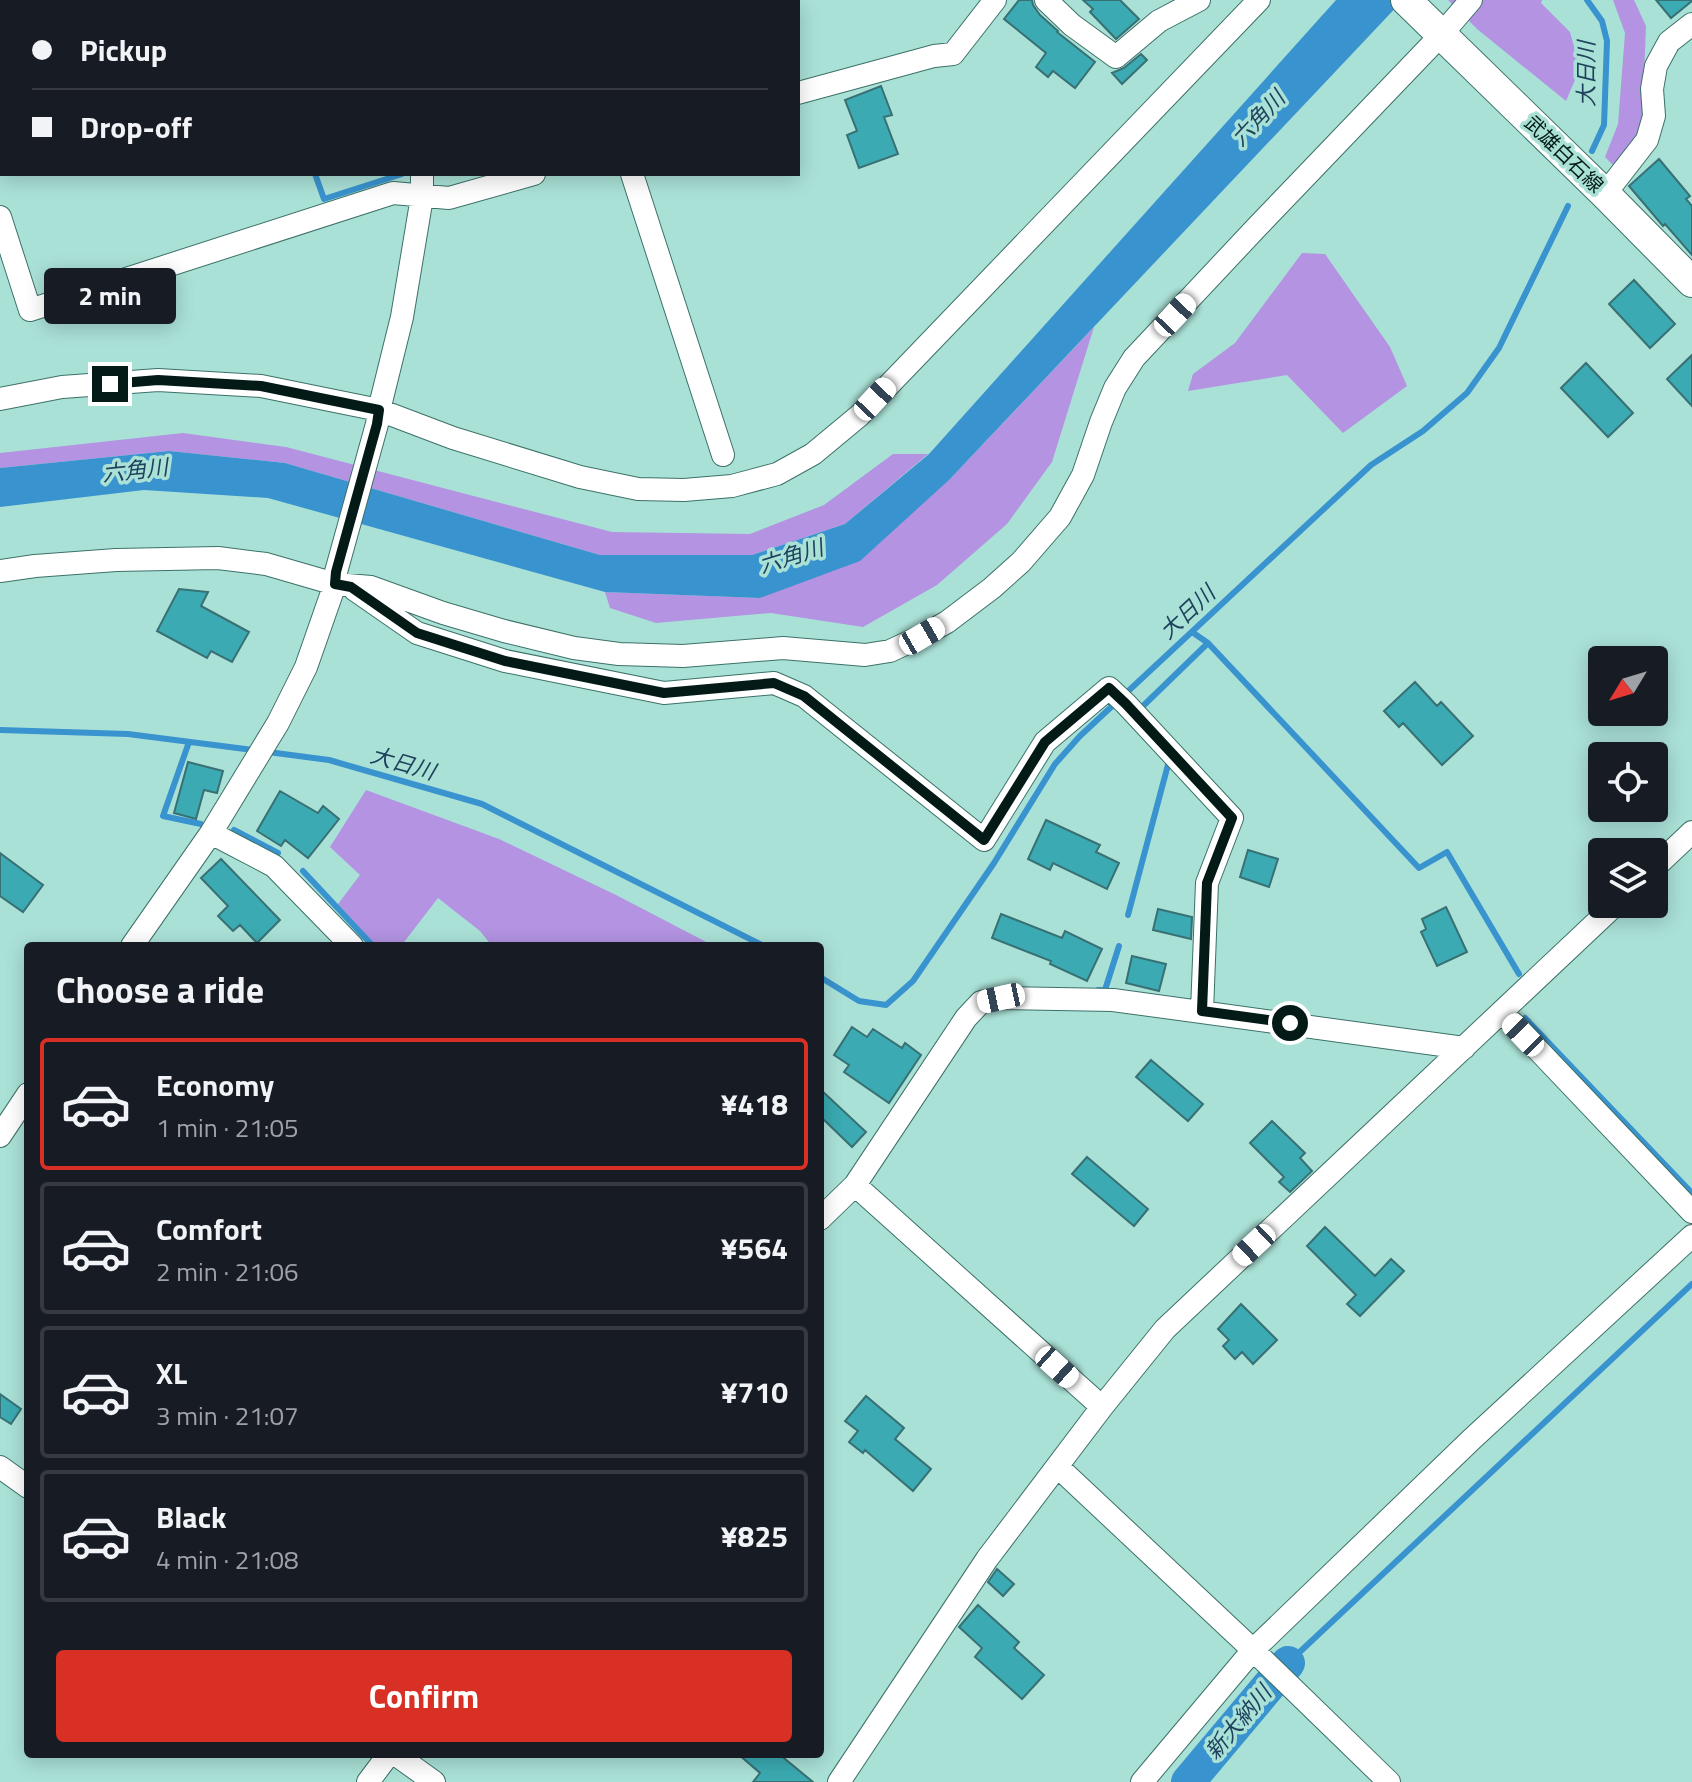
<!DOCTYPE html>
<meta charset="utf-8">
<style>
:root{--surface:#171b24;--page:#20242c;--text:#f1f3f6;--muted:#9ea1a6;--line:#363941;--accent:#d93025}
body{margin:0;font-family:"Titillium Web","Noto Sans JP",sans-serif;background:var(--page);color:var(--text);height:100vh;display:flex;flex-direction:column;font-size:30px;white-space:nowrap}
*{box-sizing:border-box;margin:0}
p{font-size:26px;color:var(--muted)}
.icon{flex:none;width:44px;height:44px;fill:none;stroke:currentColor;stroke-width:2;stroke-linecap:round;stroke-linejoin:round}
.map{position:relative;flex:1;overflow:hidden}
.sheet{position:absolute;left:24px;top:942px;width:800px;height:816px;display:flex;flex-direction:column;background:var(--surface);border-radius:8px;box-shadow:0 4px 20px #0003}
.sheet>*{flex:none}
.hud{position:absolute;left:0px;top:0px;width:800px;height:176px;box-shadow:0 4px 20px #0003;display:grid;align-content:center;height:176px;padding:0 32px;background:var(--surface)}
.needle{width:52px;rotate:232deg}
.buttons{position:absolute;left:1588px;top:646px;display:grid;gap:16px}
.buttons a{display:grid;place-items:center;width:80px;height:80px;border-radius:8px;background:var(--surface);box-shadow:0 4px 20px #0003;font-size:40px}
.end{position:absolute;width:36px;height:36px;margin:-18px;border:10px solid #041a17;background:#fff;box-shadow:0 0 0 4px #fff}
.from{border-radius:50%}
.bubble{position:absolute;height:56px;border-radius:8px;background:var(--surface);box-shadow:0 4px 20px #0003;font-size:26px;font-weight:700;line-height:56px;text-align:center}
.car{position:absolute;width:24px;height:48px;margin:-24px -12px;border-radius:10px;box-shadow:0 0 6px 2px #0007;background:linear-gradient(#fff 24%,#345 0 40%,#fff 0 76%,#345 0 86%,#fff 0)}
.hud b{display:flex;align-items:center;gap:28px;height:76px;font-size:30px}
.hud b+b{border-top:2px solid var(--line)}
.hud i{width:20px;height:20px;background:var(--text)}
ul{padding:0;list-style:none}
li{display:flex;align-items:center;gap:24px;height:132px;margin:0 16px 12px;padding:0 16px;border:4px solid var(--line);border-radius:8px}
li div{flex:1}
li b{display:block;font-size:30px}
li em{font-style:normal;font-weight:700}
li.current{border-color:var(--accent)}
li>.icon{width:72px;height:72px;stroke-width:1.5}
h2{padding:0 32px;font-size:36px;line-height:96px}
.button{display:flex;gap:16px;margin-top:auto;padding:16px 32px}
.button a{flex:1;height:92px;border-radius:8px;background:var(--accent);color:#fff;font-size:32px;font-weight:700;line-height:92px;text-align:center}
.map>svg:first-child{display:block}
.green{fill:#b393e2}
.water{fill:#3993ce}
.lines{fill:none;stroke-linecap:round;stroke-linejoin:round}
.stream{stroke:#3993ce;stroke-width:6}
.river{stroke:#3993ce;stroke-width:34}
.building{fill:#3baab2;stroke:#387074;stroke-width:2}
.street-casing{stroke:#3c7168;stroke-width:24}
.secondary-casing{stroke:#3c7168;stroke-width:32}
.street{stroke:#fff;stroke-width:22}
.secondary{stroke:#fff;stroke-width:30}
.route{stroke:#041a17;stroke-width:10}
.labels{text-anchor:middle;stroke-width:7;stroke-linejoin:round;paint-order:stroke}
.street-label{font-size:20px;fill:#041a17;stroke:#aae1d7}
.water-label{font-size:22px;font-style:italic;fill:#1e425c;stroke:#aae1d7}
</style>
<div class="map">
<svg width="1692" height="1782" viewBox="0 0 1692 1782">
<rect width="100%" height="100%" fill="#aae1d7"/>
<!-- green -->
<path class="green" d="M1448,0H1542L1541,3L1570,32L1580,68L1566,101L1477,29Z
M1613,0H1634L1646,26L1642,126L1615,167L1605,157L1618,124L1625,33Z
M1302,253L1325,254L1390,347L1407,386L1343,433L1287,375L1188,391L1193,374L1235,343Z
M1094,327L1052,462L1007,524L937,585L863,627L771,613L656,623L610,608L605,592L760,598L950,479Z
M183,433L286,447L612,532L750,534L824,505L893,454H928L845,524L752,555H600L285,463L169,451L0,468V453Z
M366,790L499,839L618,896L714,946H492L480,931L438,898L401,946H376L338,904L360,875L330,847Z"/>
<!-- water -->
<path class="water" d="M1336,0H1403L950,479L860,561L760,598L605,592L268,498L144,490L0,507V468L169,451L285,463L600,555H752L845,524L929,454Z"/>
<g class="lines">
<!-- stream -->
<path class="stream" d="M258,0V2
M1587,0L1602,21L1607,41L1604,125L1592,151
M315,174L324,199L402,174
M1192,632L1208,643L1419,868L1447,852L1519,974
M1142,707L1208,643
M0,730L128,734L253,750
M189,742L163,816L201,824
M268,752L329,760L482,804L764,946
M234,830L278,853
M303,871L373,946
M1128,915L1169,761
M820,977L859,1001L886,1005L913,981L994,863L1055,764L1080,736L1371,465L1423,431L1467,393L1499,348L1568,206
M1098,990H1105L1119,946
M1525,1018L1692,1193
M1288,1663L1692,1284"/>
<!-- river -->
<path class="river" d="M1188,1782L1288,1663"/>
</g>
<!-- building -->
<path class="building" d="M1019,0H1032L1033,5L1040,15L1058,31L1057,32L1095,62L1075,88L1053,71L1048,77L1036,67L1046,53L1004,19Z
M1083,0H1120L1139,19L1116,39L1090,12L1093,9Z
M1656,0H1692V1L1671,18Z
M1141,54L1147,60L1122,84L1112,73L1124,68Z
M881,86L892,115L884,117L898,154L859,168L847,135L857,131L845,100Z
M1659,159L1690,196L1686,199L1692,206V255L1665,224L1663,226L1629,186Z
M1634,280L1675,324L1650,348L1609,304Z
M1692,355V406L1667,379Z
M1586,363L1633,413L1608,437L1561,388Z
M179,589L208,592L201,606L249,632L232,662L211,651L207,658L157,631Z
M1415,682L1437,706L1441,702L1473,736L1442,765L1403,723L1399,727L1384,711Z
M188,762L223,771L217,793L204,790L196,819L174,813Z
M280,791L318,813L323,806L339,819L308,858L285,840L281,846L257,831Z
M1046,820L1100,845L1096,852L1119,863L1107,889L1053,863L1050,870L1028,859Z
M1248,850L1278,859L1269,887L1240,877Z
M0,853L43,885L23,912L0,896Z
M221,859L280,920L257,943L240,925L233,931L218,916L228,906L201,878Z
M1446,907L1467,952L1437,966L1421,932L1426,929L1422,919Z
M1158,909L1192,917L1191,939L1153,930Z
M1001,914L1062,938L1065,931L1102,949L1087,981L1050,964L1051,961L992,938Z
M1132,956L1166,964L1159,991L1126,983Z
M852,1027L867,1037L873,1029L902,1048L905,1043L921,1055L889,1103L844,1072L849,1065L834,1055Z
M1151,1060L1203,1104L1188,1121L1136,1077Z
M820,1089L866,1132L852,1147L820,1116Z
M1272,1121L1305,1153L1300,1158L1312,1171L1290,1192L1279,1182L1284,1177L1250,1143Z
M1087,1157L1148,1209L1134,1226L1072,1174Z
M1325,1227L1375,1276L1391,1259L1404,1271L1360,1316L1347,1304L1356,1295L1307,1246Z
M1241,1304L1277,1340L1253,1364L1242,1352L1235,1359L1223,1346L1229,1340L1218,1329Z
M0,1394L21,1409L11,1424L0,1417Z
M866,1396L904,1428L895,1439L931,1469L913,1491L865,1450L863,1453L849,1442L858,1431L845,1421Z
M997,1569L1014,1584L1003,1596L988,1582Z
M978,1605L1019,1642L1014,1648L1044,1675L1022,1699L975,1657L982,1648L959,1627Z
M738,1754H779L813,1782H753L760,1773Z"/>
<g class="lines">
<defs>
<path id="street" d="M575,0L576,2
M1046,0L1072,25L1116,57L1159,21L1199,0
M470,2L472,0
M798,93L934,56L953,54L995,0
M632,174L723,455
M1605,194L1647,140L1654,116L1652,89L1656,66L1669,42L1692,24
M0,217L30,310L393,193L449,198L534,174
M0,399L62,387L158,380L261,386L379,410L453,438L580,477L638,489L684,490L732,486L777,474L813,454L860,415L1259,0
M0,571L35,566L116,560L218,558L266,564L335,584L371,587L443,613L504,631L574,648L619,654L683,656L783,648L865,655L890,651L922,636L947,622L992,588L1021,562L1060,517L1083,475L1101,422L1115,388L1134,358L1256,228L1441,35L1471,0
M355,590L417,633L505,661L664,693L774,683L804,696L984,840L1045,742L1109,688L1126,704L1232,818L1207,883L1202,1011
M211,833L274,866L352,946
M1654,868L1692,832
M132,946L211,833L278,723L306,667L335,584L336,572L377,424L379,410L402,317L422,197V174
M1502,1012L1692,1212
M0,1136L28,1094
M855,1185L1102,1407
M820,1219L855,1185L966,1018L981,1002L1001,998L1113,1000L1464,1048
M0,1467L28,1487
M1058,1467L1253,1650L1389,1782
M395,1754L434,1782
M368,1782L389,1754
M839,1782L987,1559L1102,1407L1165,1329L1616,904
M1142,1782L1253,1650L1472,1439L1692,1236"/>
<path id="secondary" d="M1406,0L1605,194L1692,282"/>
</defs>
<!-- street casing -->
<use href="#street" class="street-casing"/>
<!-- secondary casing -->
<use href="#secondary" class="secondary-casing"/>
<!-- street -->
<use href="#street" class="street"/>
<!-- secondary -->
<use href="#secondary" class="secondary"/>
</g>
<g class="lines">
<!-- route -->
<path class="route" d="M110,384L158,380L261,386L379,410L377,424L336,572L335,584L351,587L417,633L505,661L664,693L774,683L804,696L984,840L1045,742L1109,688L1126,704L1232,818L1207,883L1202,1011L1290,1023"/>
</g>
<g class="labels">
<!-- street labels -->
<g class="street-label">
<text transform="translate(1564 154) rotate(44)" y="7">武雄白石線</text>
</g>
<!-- water labels -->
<g class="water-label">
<text transform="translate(1586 74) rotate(-90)" y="8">大日川</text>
<text transform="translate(1258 118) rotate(-47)" y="8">六角川</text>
<text transform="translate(135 470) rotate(-6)" y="8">六角川</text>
<text transform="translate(791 556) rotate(-17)" y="8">六角川</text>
<text transform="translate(1187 612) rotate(-43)" y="8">大日川</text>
<text transform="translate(403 763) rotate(16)" y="8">大日川</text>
<text transform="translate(1238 1722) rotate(-50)" y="8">新大納川</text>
</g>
</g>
</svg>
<div class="buttons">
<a><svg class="needle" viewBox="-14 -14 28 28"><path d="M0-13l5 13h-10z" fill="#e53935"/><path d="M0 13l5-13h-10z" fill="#9ea1a6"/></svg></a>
<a><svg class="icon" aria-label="locate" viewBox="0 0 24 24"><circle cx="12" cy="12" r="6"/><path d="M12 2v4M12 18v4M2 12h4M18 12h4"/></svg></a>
<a><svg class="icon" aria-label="layers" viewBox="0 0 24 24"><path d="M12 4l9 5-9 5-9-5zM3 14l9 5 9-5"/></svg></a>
</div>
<i class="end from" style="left:1290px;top:1023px"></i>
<i class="end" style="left:110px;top:384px"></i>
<div class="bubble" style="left:44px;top:268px;width:132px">2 min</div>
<i class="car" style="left:1175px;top:315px;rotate:43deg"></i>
<i class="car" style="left:875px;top:399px;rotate:43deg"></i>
<i class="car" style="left:922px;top:636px;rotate:60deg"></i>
<i class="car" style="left:1001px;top:998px;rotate:258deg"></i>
<i class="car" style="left:1523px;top:1035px;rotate:316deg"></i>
<i class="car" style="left:1254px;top:1245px;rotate:227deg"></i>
<i class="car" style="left:1057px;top:1367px;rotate:132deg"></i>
<div class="hud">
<b><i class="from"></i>Pickup</b>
<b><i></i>Drop-off</b>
</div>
<section class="sheet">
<h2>Choose a ride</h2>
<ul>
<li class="current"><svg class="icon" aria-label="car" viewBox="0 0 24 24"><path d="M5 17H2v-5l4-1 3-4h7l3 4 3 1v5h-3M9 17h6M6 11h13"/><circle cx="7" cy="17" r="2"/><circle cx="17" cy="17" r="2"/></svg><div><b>Economy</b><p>1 min · 21:05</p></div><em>¥418</em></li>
<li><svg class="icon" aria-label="car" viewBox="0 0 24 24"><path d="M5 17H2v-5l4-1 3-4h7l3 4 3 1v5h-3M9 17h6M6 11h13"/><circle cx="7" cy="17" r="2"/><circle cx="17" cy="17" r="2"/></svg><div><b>Comfort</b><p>2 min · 21:06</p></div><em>¥564</em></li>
<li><svg class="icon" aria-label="car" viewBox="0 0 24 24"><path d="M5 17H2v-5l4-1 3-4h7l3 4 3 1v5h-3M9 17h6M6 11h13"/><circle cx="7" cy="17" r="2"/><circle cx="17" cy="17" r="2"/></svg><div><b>XL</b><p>3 min · 21:07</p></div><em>¥710</em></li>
<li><svg class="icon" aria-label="car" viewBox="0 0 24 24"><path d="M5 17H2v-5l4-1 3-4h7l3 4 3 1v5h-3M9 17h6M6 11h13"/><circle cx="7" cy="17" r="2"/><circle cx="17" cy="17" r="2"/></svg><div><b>Black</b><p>4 min · 21:08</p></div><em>¥825</em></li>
</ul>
<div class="button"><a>Confirm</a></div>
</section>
</div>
